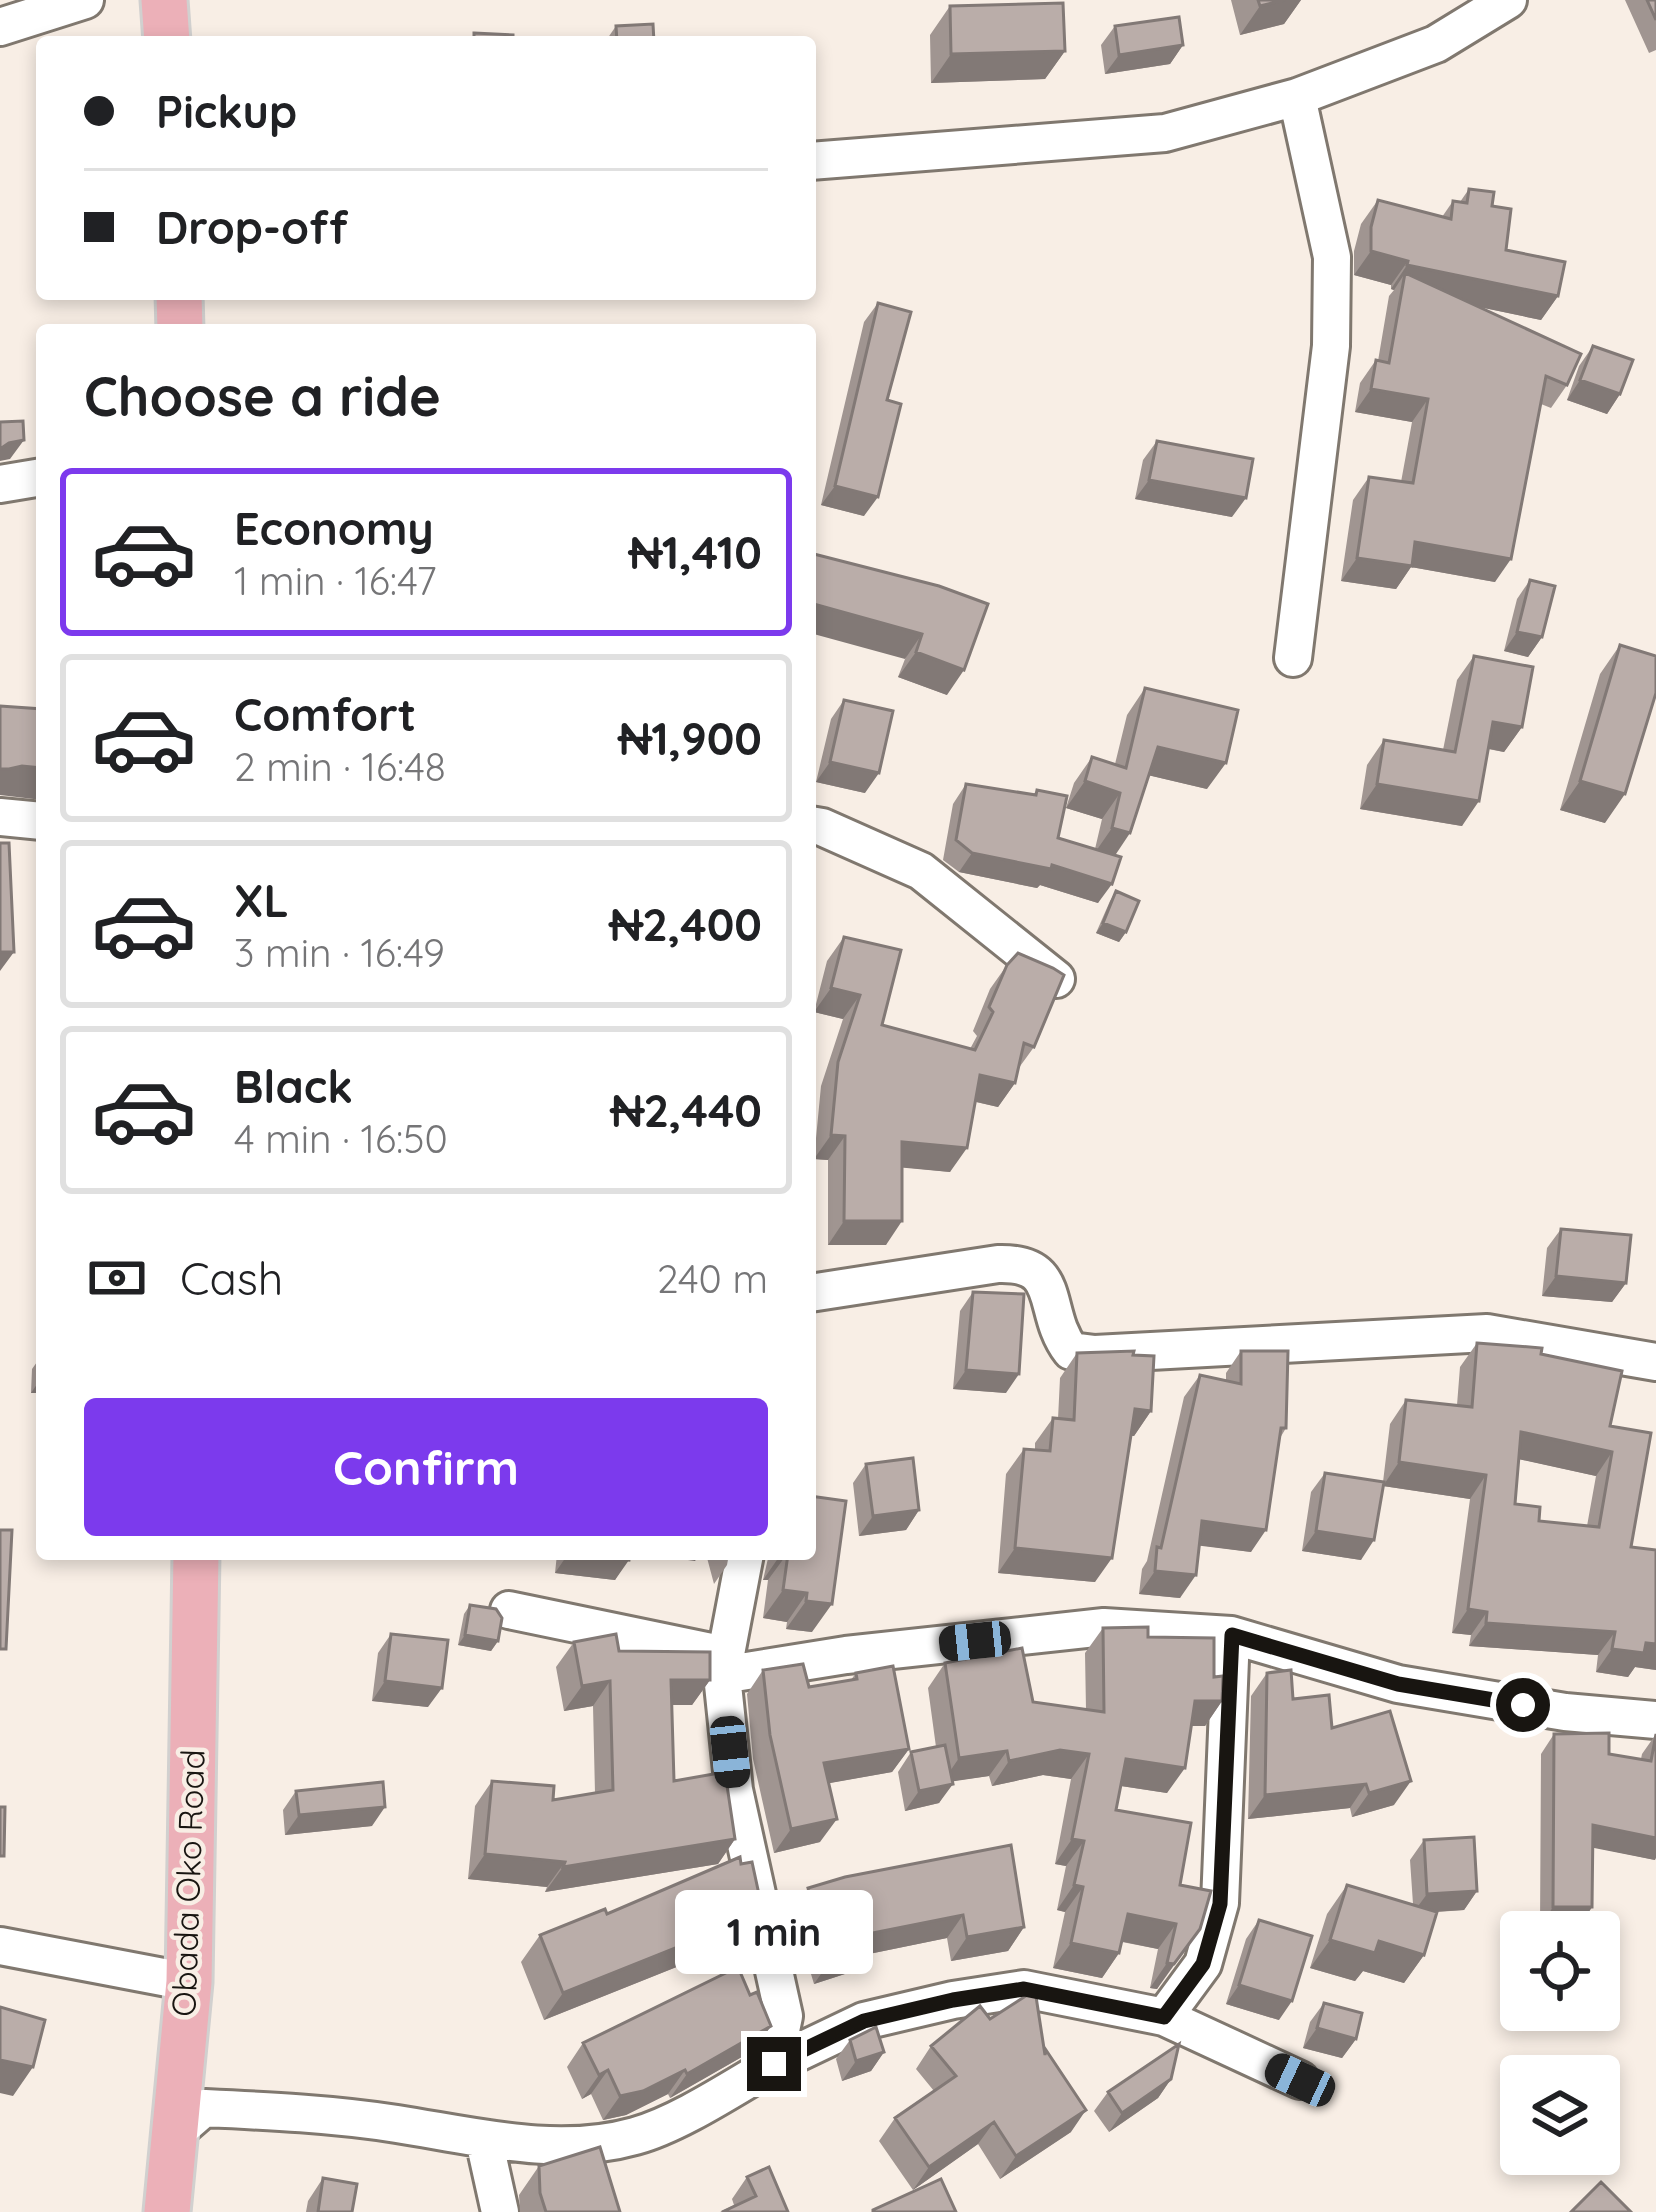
<!DOCTYPE html>
<meta charset="utf-8">
<style>
:root{--surface:#fff;--page:#f2f2f2;--text:#202124;--muted:#757577;--line:#e0e0e0;--accent:#7c3aed}
body{margin:0;font-family:Quicksand,sans-serif;background:var(--page);color:var(--text);height:100vh;display:flex;flex-direction:column;font-size:45px;white-space:nowrap}
*{box-sizing:border-box;margin:0}
p{font-size:39px;color:var(--muted)}
.icon{flex:none;width:66px;height:66px;fill:none;stroke:currentColor;stroke-width:2;stroke-linecap:round;stroke-linejoin:round}
.map{position:relative;flex:1;overflow:hidden}
.side{position:absolute;left:36px;top:324px;width:780px;height:1236px;display:flex;flex-direction:column;background:var(--surface);border-radius:12px;box-shadow:0 6px 18px #0003}
.side>*{flex:none}
.banner{position:absolute;left:36px;top:36px;width:780px;height:264px;border-radius:12px;box-shadow:0 6px 18px #0003;display:grid;align-content:center;height:264px;padding:0 48px;background:var(--surface)}
.fabs{position:absolute;left:1500px;top:1911px;display:grid;gap:24px}
.fabs a{display:grid;place-items:center;width:120px;height:120px;border-radius:12px;background:var(--surface);box-shadow:0 6px 18px #0003;font-size:60px}
.end{position:absolute;width:54px;height:54px;margin:-27px;border:15px solid #181511;background:#fff;box-shadow:0 0 0 6px #fff}
.from{border-radius:50%}
.bubble{position:absolute;height:84px;border-radius:12px;background:var(--surface);box-shadow:0 6px 18px #0003;font-size:39px;font-weight:700;line-height:84px;text-align:center}
.car{position:absolute;width:36px;height:72px;margin:-36px -18px;border-radius:15px;box-shadow:0 0 9px 3px #0007;background:linear-gradient(#222 24%,#8ab4d8 0 40%,#222 0 76%,#8ab4d8 0 86%,#222 0)}
.banner b{display:flex;align-items:center;gap:42px;height:114px;font-size:45px}
.banner b+b{border-top:3px solid var(--line)}
.banner i{width:30px;height:30px;background:var(--text)}
ul{padding:0;list-style:none}
li{display:flex;align-items:center;gap:36px;height:168px;margin:0 24px 18px;padding:0 24px;border:6px solid var(--line);border-radius:12px}
li div{flex:1}
li b{display:block;font-size:45px}
li em{font-style:normal;font-weight:700}
li.active{border-color:var(--accent)}
li>.icon{width:108px;height:108px;stroke-width:1.5}
h2{padding:0 48px;font-size:54px;line-height:144px}
.pay{display:flex;align-items:center;gap:30px;height:132px;padding:0 48px;font-size:45px}
.pay p{margin-inline-start:auto}
.action{display:flex;gap:24px;margin-top:auto;padding:24px 48px}
.action a{flex:1;height:138px;border-radius:12px;background:var(--accent);color:#fff;font-size:48px;font-weight:700;line-height:138px;text-align:center}
.map>svg:first-child{display:block}
.lines{fill:none;stroke-linecap:round;stroke-linejoin:round}
.minor-casing{stroke:#80786f;stroke-width:42}
.major-casing{stroke:#d1d0cf;stroke-width:51}
.minor{stroke:#fff;stroke-width:36}
.major{stroke:#ecb0b8;stroke-width:45}
.wall{fill:#a09591;fill-rule:evenodd}
.shaded-wall{fill:#827976}
.building{fill:#baada9;stroke:#827976;stroke-width:3;fill-rule:evenodd}
.route{stroke:#181511;stroke-width:15}
.labels{text-anchor:middle;stroke-width:9;stroke-linejoin:round;paint-order:stroke}
.street-label{font-size:33px;fill:#181511;stroke:#f8eee5}
</style>
<div class="map">
<svg width="1656" height="2212" viewBox="0 0 1656 2212">
<rect width="100%" height="100%" fill="#f8eee5"/>
<g class="lines">
<defs>
<path id="minor" d="M0,27L85,0
M810,161L1165,133L1297,97L1436,44L1508,0
M0,484L42,477
M1293,658L1331,346L1332,257L1297,97
M0,817L42,821
M810,825L822,827L921,871L1056,979
M810,1293L998,1264C1065,1262 1040,1311 1071,1351L1095,1354L1487,1333L1656,1362
M509,1610L726,1655
M722,1675L846,1655L1104,1627L1231,1635L1398,1684L1565,1712L1656,1720
M0,1946L189,1982
M1164,2017L1203,1964L1220,1903L1231,1635
M774,2064L864,2021L953,2000L1024,1989L1164,2017L1300,2080
M174,2134L204,2108C268,2111 333,2114 397,2124C474,2136 557,2158 635,2136C679,2124 734,2087 774,2064L784,2016L734,1790L722,1675L745,1554
M484,2140L500,2212"/>
<path id="major" d="M164,0L167,42
M179,294L180,330
M167,2212L189,1982L196,1554"/>
</defs>
<!-- minor casing -->
<use href="#minor" class="minor-casing"/>
<!-- major casing -->
<use href="#major" class="major-casing"/>
<!-- minor -->
<use href="#minor" class="minor"/>
<!-- major -->
<use href="#major" class="major"/>
</g>
<!-- wall -->
<path class="wall" d="M1231,0H1301L1284,24L1240,35Z
M1625,0H1656V50L1649,53Z
M950,6L1065,51L1045,79L931,83L930,35Z
M616,26L654,42H605Z
M1115,26L1183,45L1170,64L1105,74L1101,45Z
M1469,189L1492,206L1506,250L1558,296L1541,320L1480,307L1567,385L1551,408L1541,404L1495,582L1411,567L1396,589L1341,581L1353,500L1369,477L1401,482L1412,422L1355,412L1360,383L1376,360L1378,361L1389,296L1394,290L1391,289V285L1354,275V251L1361,224L1378,200L1442,217L1453,201L1460,202Z
M878,303L887,400L864,516L821,505L864,322Z
M1593,346L1620,394L1607,414L1567,400L1579,366Z
M1157,441L1232,517L1135,499L1143,460Z
M1530,580L1542,637L1528,657L1504,651L1517,599Z
M939,586L947,695L898,677L905,659Z
M1620,645L1605,823L1560,810L1600,674Z
M1474,656L1522,727L1504,752L1488,749L1462,826L1360,809L1367,765L1384,740L1443,750L1457,680Z
M1145,688L1207,789L1148,775L1115,855L1098,903L1040,885L1037,888L959,872L943,860L953,804L966,784L1033,795L1037,790L1058,838L1095,849L1102,819L1066,808L1074,783L1092,757L1115,764L1127,715Z
M844,700L865,793L816,782L831,719Z
M1116,891L1126,932L1119,942L1096,933L1110,901Z
M844,937L882,1025L970,1049L977,1036L973,1031L990,989L1007,965L1034,1047L1018,1069L1015,1083L998,1107L976,1102L950,1172L902,1167L886,1245H828V1160L814,1159L821,1086L843,1019L814,1012L827,961Z
M1561,1229L1626,1283L1612,1302L1542,1296L1547,1248Z
M973,1292L1006,1393L953,1389L960,1311Z
M1477,1343L1541,1354L1610,1426L1631,1547L1656,1580V1670L1635,1667L1628,1677L1596,1672L1598,1655L1469,1646L1471,1635L1452,1633L1470,1499L1383,1486L1361,1560L1302,1551L1311,1492L1325,1473L1383,1482L1390,1424L1406,1400L1457,1405L1460,1367ZM1519,1459L1596,1476L1587,1526L1539,1521L1515,1504Z
M1241,1351L1286,1428L1280,1438L1251,1552L1199,1545L1180,1598L1139,1594L1142,1569L1147,1561L1184,1397L1200,1375L1226,1381V1373Z
M1077,1353L1133,1355L1151,1411L1134,1436H1131L1095,1582L998,1573L1006,1474L1024,1449L1035,1450V1443L1053,1418L1058,1419L1060,1378Z
M42,1355V1393H31L32,1369Z
M866,1464L919,1510L906,1530L859,1536L853,1483Z
M557,1554H630L615,1580L555,1573Z
M706,1554H729L727,1565L714,1584Z
M769,1554H810L812,1632L786,1629L787,1622L763,1618L768,1580H763Z
M470,1605L498,1641L491,1651L458,1645L464,1614Z
M1103,1628L1148,1637L1214,1677L1222,1701L1205,1726H1191L1167,1793L1121,1786L1116,1810L1180,1885L1211,1891L1157,1989L1150,1988L1158,1949L1122,1942L1119,1953L1102,1978L1053,1968L1065,1912L1057,1910L1066,1866L1055,1864L1071,1779L1043,1775L992,1786L989,1776L952,1781L939,1803L905,1811L898,1772L911,1752L936,1747L928,1688L945,1663L1033,1702L1086,1710L1085,1653Z
M391,1634L428,1707L372,1701L378,1653Z
M574,1642L619,1651L710,1680L692,1705H672L674,1781L735,1839L718,1864L545,1892L547,1887L468,1879L475,1806L492,1781L553,1800L595,1793L593,1706L564,1711L556,1667Z
M763,1670L809,1687L851,1680L856,1673L909,1749L892,1772L829,1783L820,1842L774,1853L753,1759L747,1694Z
M1267,1673L1293,1699L1332,1728L1394,1805L1352,1817L1350,1808L1248,1819L1251,1696Z
M1554,1734L1609,1754L1641,1759L1642,1754L1656,1734L1655,1860L1593,1847L1592,1907L1579,1927H1540L1541,1754Z
M296,1791L372,1826L285,1835L283,1810Z
M1424,1840L1477,1891L1464,1910L1437,1912L1424,1955L1404,1983L1363,1971L1355,1981L1310,1968L1327,1914L1347,1885L1413,1904L1410,1860Z
M808,1888L1024,1927L1008,1951L951,1961L947,1938L864,1955L851,1972L814,1984L792,1911Z
M607,1914L744,1940L544,2020L521,1962L540,1935Z
M1259,1920L1279,2020L1226,2004L1246,1939Z
M750,1995L771,2026L754,2050L670,2098L668,2094L626,2115L603,2120L591,2094L582,2099L567,2067L583,2043Z
M1324,2003L1356,2039L1342,2058L1303,2048L1310,2022Z
M990,2019L1045,2052L1071,2132L1000,2179L978,2144L913,2190L879,2141L895,2118L934,2091L916,2069L931,2046Z
M850,2040L884,2052L871,2071L842,2081L836,2059Z
M1171,2079L1158,2098L1109,2132L1094,2111L1108,2092Z
M539,2166L620,2212H520L519,2195Z
M747,2177L788,2212H720L734,2205L732,2199Z
M323,2178L352,2212H306L308,2201Z"/>
<!-- shaded-wall -->
<path class="shaded-wall" d="M1285,0H1301L1284,24L1240,35L1260,6Z
M1183,45L1170,64L1105,74L1119,55Z
M1065,51L1045,79L931,83L951,54Z
M1371,251L1408,261L1391,285L1354,275Z
M1407,265L1558,296L1541,320L1402,291L1405,273L1394,290L1391,289Z
M1580,380L1620,394L1607,414L1567,400Z
M1371,389L1428,399L1412,422L1355,412Z
M24,440L10,459L0,461V449L9,443Z
M1149,480L1246,498L1232,517L1135,499Z
M835,486L878,497L864,516L821,505Z
M1415,542L1511,559L1495,582L1411,567L1396,589L1341,581L1357,558Z
M810,603L922,634L905,659L810,633Z
M1517,632L1542,637L1528,657L1504,651Z
M916,652L964,670L947,695L898,677Z
M1493,722L1522,727L1504,752L1476,746Z
M1158,747L1226,763L1207,789L1139,773Z
M830,762L879,773L865,793L816,782Z
M22,766L42,768V800L0,795V769Z
M1085,781L1120,793L1102,819L1066,808Z
M1580,781L1625,794L1605,823L1560,810Z
M1377,784L1479,801L1462,826L1360,809Z
M1112,828L1130,833L1112,860L1094,854Z
M972,853L1052,865L1112,884L1098,903L1040,885L1037,888L959,872Z
M1103,923L1126,932L1119,942L1096,933Z
M0,952H14L0,971Z
M831,988L860,995L843,1019L814,1012Z
M980,1075L1015,1083L998,1107L964,1099Z
M831,1135L845,1136L828,1160L814,1159Z
M902,1142L967,1148L950,1172L885,1166Z
M844,1221H902L886,1245H828Z
M1556,1276L1626,1283L1612,1302L1542,1296Z
M966,1370L1019,1374L1006,1393L953,1389Z
M42,1377V1393H31Z
M1135,1409L1151,1411L1134,1436L1117,1434Z
M1521,1432L1612,1452L1596,1476L1504,1456Z
M1399,1462L1486,1475L1470,1499L1383,1486Z
M919,1510L906,1530L859,1536L873,1516Z
M1202,1521L1266,1530L1251,1552L1186,1544Z
M1316,1531L1374,1540L1361,1560L1302,1551Z
M1015,1548L1112,1558L1095,1582L998,1573Z
M568,1554L629,1560L615,1580L555,1573Z
M645,1554H700L695,1561Z
M781,1554H787L768,1580H763Z
M1155,1571L1196,1575L1180,1598L1139,1594Z
M783,1590L807,1593L787,1622L763,1618Z
M806,1601L832,1604L812,1632L786,1629Z
M1468,1609L1487,1612L1471,1635L1452,1633Z
M1486,1623L1615,1632L1598,1655L1469,1646Z
M465,1635L498,1641L491,1651L458,1645Z
M1646,1643L1656,1644V1670L1635,1667L1628,1677L1596,1672L1612,1649Z
M671,1680H710L692,1705H654Z
M385,1681L442,1688L428,1707L372,1701Z
M610,1681L593,1706L564,1711L582,1686Z
M1195,1701H1222L1205,1726H1177Z
M909,1749L892,1772L808,1787L824,1763Z
M1060,1750L1089,1754L1071,1779L1043,1775L992,1786L1009,1761Z
M1007,1751L989,1776L942,1783L959,1758Z
M1126,1759L1185,1768L1167,1793L1108,1784Z
M1411,1781L1394,1805L1352,1817L1369,1793Z
M953,1784L939,1803L905,1811L919,1791Z
M1366,1784L1350,1808L1248,1819L1265,1795Z
M385,1807L372,1826L285,1835L299,1815Z
M837,1819L820,1842L774,1853L791,1829Z
M1593,1825L1656,1838V1858L1655,1860L1579,1845Z
M735,1839L718,1864L545,1892L563,1867Z
M1072,1839L1084,1841L1066,1866L1055,1864Z
M485,1854L565,1862L547,1887L468,1879Z
M1074,1885L1083,1887L1065,1912L1057,1910Z
M1477,1891L1464,1910L1413,1913L1427,1894Z
M1553,1907H1592L1579,1927H1540Z
M763,1913L744,1940L544,2020L563,1993Z
M1128,1914L1176,1924L1158,1949L1110,1939Z
M963,1915L947,1938L864,1955L851,1972L814,1984L830,1961L863,1935Z
M1024,1927L1008,1951L951,1961L967,1937Z
M1200,1929L1157,1989L1150,1988L1167,1963Z
M1330,1940L1379,1941L1424,1955L1404,1983L1363,1971L1355,1981L1310,1968Z
M1071,1943L1119,1953L1102,1978L1053,1968Z
M1239,1985L1292,2001L1279,2020L1226,2004Z
M771,2026L754,2050L670,2098L687,2074Z
M1317,2028L1356,2039L1342,2058L1303,2048Z
M884,2052L871,2071L842,2081L856,2061Z
M0,2060L33,2067L13,2096L0,2093Z
M608,2070L591,2094L582,2099L599,2075Z
M685,2070L668,2094L626,2115L603,2120L620,2096Z
M1171,2079L1158,2098L1109,2132L1122,2113Z
M1086,2110L1071,2132L1000,2179L1016,2156Z
M994,2122L978,2144L913,2190L929,2167Z"/>
<!-- building -->
<path class="building" d="M1258,0H1285L1260,6Z
M1647,0H1656V20Z
M1063,3L1065,51L951,54L950,6Z
M1179,17L1183,45L1119,55L1115,26Z
M653,24L654,42H617L616,26Z
M474,33L513,35V42H474Z
M1469,189L1494,192L1492,206L1511,209L1506,250L1565,262L1558,296L1407,265L1408,261L1371,251V227L1378,200L1451,219L1453,201L1467,203Z
M1405,273L1581,354L1567,385L1546,376L1511,559L1415,542L1412,566L1357,558L1369,477L1413,483L1428,399L1371,389L1376,360L1389,363Z
M878,303L911,312L887,400L901,404L878,497L835,486Z
M1593,346L1633,360L1620,394L1580,380Z
M23,421L24,440L9,443L0,449V422Z
M1157,441L1253,459L1246,498L1149,480Z
M810,553L939,586L988,604L964,670L916,652L922,634L810,603Z
M1530,580L1555,586L1542,637L1517,632Z
M1620,645L1656,656V693L1625,794L1580,781Z
M1474,656L1533,667L1522,727L1493,722L1479,801L1377,784L1384,740L1455,752Z
M1145,688L1238,710L1226,763L1158,747L1130,833L1112,828L1120,793L1085,781L1092,757L1126,768Z
M844,700L893,711L879,773L830,762Z
M0,706L42,709V768L22,766L9,769H0Z
M966,784L1036,795L1037,790L1067,796L1058,838L1121,857L1112,884L1052,865L1051,869L972,853L956,840Z
M0,843H9L14,952H0Z
M1116,891L1139,901L1126,932L1103,923Z
M844,937L901,950L882,1025L975,1050L993,1012L989,1007L1007,965L1018,953L1053,968L1064,975L1034,1047L1024,1043L1015,1083L980,1075L967,1148L902,1142V1221H844L845,1136L831,1135L838,1062L860,995L831,988Z
M1561,1229L1631,1235L1626,1283L1556,1276Z
M973,1292L1024,1294L1019,1374L966,1370Z
M1477,1343L1542,1348L1541,1354L1622,1371L1610,1426L1651,1433L1631,1547L1656,1550V1644L1646,1643L1644,1653L1612,1649L1615,1632L1486,1623L1487,1612L1468,1609L1486,1475L1399,1462L1406,1400L1472,1407ZM1521,1432L1612,1452L1599,1527L1539,1521L1540,1507L1515,1504Z
M1134,1351L1133,1355L1154,1356L1151,1411L1135,1409L1112,1558L1015,1548L1024,1449L1050,1451L1053,1418L1074,1420L1077,1353Z
M1241,1351H1288L1286,1428H1281L1266,1530L1202,1521L1196,1575L1155,1571L1157,1547L1161,1548L1200,1375L1241,1384Z
M913,1458L919,1510L873,1516L866,1464Z
M1325,1473L1384,1482L1374,1540L1316,1531Z
M810,1496L846,1501L832,1604L806,1601L807,1593L783,1590L788,1554H810Z
M0,1530H12L6,1649H0Z
M571,1554H630L629,1560Z
M470,1605L496,1609L502,1618L498,1641L465,1635Z
M1148,1627V1637L1214,1638V1677L1223,1676L1222,1701H1195L1185,1768L1126,1759L1116,1810L1191,1823L1180,1885L1211,1891L1200,1929L1174,1964L1167,1963L1176,1924L1128,1914L1119,1953L1071,1943L1083,1887L1074,1885L1084,1841L1072,1839L1089,1754L1060,1750L1009,1761L1007,1751L959,1758L945,1663L1022,1648L1033,1702L1104,1712L1103,1628Z
M391,1634L448,1640L442,1688L385,1681Z
M616,1634L619,1651L710,1652V1680H671L674,1781L725,1772L735,1839L563,1867L565,1862L485,1854L492,1781L554,1786L553,1800L613,1790L610,1681L582,1686L574,1642Z
M803,1664L809,1687L857,1679L856,1673L893,1666L909,1749L824,1763L837,1819L791,1829L770,1735L763,1670Z
M1291,1670L1293,1699L1329,1695L1332,1728L1390,1711L1411,1781L1369,1793L1366,1784L1265,1795L1267,1673Z
M1609,1733V1754L1651,1761L1656,1734V1838L1593,1825L1592,1907H1553L1554,1734Z
M945,1745L953,1784L919,1791L911,1752Z
M383,1782L385,1807L299,1815L296,1791Z
M0,1807H5L4,1856H0Z
M1474,1837L1477,1891L1427,1894L1424,1840Z
M1011,1845L1024,1927L967,1937L963,1915L863,1935L867,1949L830,1961L808,1888L845,1877Z
M740,1857L741,1864L752,1862L763,1913L563,1993L540,1935L605,1909L607,1914Z
M1347,1885L1437,1912L1424,1955L1379,1941L1375,1953L1330,1940Z
M1259,1920L1312,1936L1292,2001L1239,1985Z
M738,1967L750,1995L757,1992L771,2026L687,2074L685,2070L643,2091L620,2096L608,2070L599,2075L583,2043Z
M1035,1990L1045,2055L1046,2050L1086,2110L1016,2156L994,2122L929,2167L895,2118L956,2076L931,2046L980,2006L990,2019Z
M1324,2003L1362,2013L1356,2039L1317,2028Z
M0,2007L45,2020L33,2067L0,2060Z
M876,2027L884,2052L856,2061L850,2040Z
M1179,2044L1171,2079L1122,2113L1108,2092Z
M600,2147L620,2212H546L540,2193L539,2166Z
M769,2167L788,2212H722L756,2196L747,2177Z
M323,2178L357,2184L352,2212H318Z
M941,2179L956,2212H873V2210Z
M1601,2182L1631,2212H1571Z"/>
<g class="lines">
<!-- route -->
<path class="route" d="M774,2064L864,2021L953,2000L1024,1989L1164,2017L1203,1964L1220,1904L1232,1635L1398,1684L1523,1705"/>
</g>
<g class="labels">
<!-- street labels -->
<g class="street-label">
<text transform="translate(188 1883) rotate(-88)" y="12">Obada Oko Road</text>
</g>
</g>
</svg>
<div class="fabs">
<a><svg class="icon" aria-label="locate" viewBox="0 0 24 24"><circle cx="12" cy="12" r="6"/><path d="M12 2v4M12 18v4M2 12h4M18 12h4"/></svg></a>
<a><svg class="icon" aria-label="layers" viewBox="0 0 24 24"><path d="M12 4l9 5-9 5-9-5zM3 14l9 5 9-5"/></svg></a>
</div>
<i class="end from" style="left:1523px;top:1705px"></i>
<i class="end" style="left:774px;top:2064px"></i>
<div class="bubble" style="left:675px;top:1890px;width:198px">1 min</div>
<i class="car" style="left:975px;top:1641px;rotate:264deg"></i>
<i class="car" style="left:730px;top:1752px;rotate:174deg"></i>
<i class="car" style="left:1300px;top:2080px;rotate:295deg"></i>
<div class="banner">
<b><i class="from"></i>Pickup</b>
<b><i></i>Drop-off</b>
</div>
<section class="side">
<h2>Choose a ride</h2>
<ul>
<li class="active"><svg class="icon" aria-label="car" viewBox="0 0 24 24"><path d="M5 17H2v-5l4-1 3-4h7l3 4 3 1v5h-3M9 17h6M6 11h13"/><circle cx="7" cy="17" r="2"/><circle cx="17" cy="17" r="2"/></svg><div><b>Economy</b><p>1 min · 16:47</p></div><em>₦1,410</em></li>
<li><svg class="icon" aria-label="car" viewBox="0 0 24 24"><path d="M5 17H2v-5l4-1 3-4h7l3 4 3 1v5h-3M9 17h6M6 11h13"/><circle cx="7" cy="17" r="2"/><circle cx="17" cy="17" r="2"/></svg><div><b>Comfort</b><p>2 min · 16:48</p></div><em>₦1,900</em></li>
<li><svg class="icon" aria-label="car" viewBox="0 0 24 24"><path d="M5 17H2v-5l4-1 3-4h7l3 4 3 1v5h-3M9 17h6M6 11h13"/><circle cx="7" cy="17" r="2"/><circle cx="17" cy="17" r="2"/></svg><div><b>XL</b><p>3 min · 16:49</p></div><em>₦2,400</em></li>
<li><svg class="icon" aria-label="car" viewBox="0 0 24 24"><path d="M5 17H2v-5l4-1 3-4h7l3 4 3 1v5h-3M9 17h6M6 11h13"/><circle cx="7" cy="17" r="2"/><circle cx="17" cy="17" r="2"/></svg><div><b>Black</b><p>4 min · 16:50</p></div><em>₦2,440</em></li>
</ul>
<div class="pay"><svg class="icon" aria-label="cash" viewBox="0 0 24 24"><path d="M3 7h18v10H3z"/><circle cx="12" cy="12" r="2"/></svg>Cash<p>240 m</p></div>
<div class="action"><a>Confirm</a></div>
</section>
</div>
